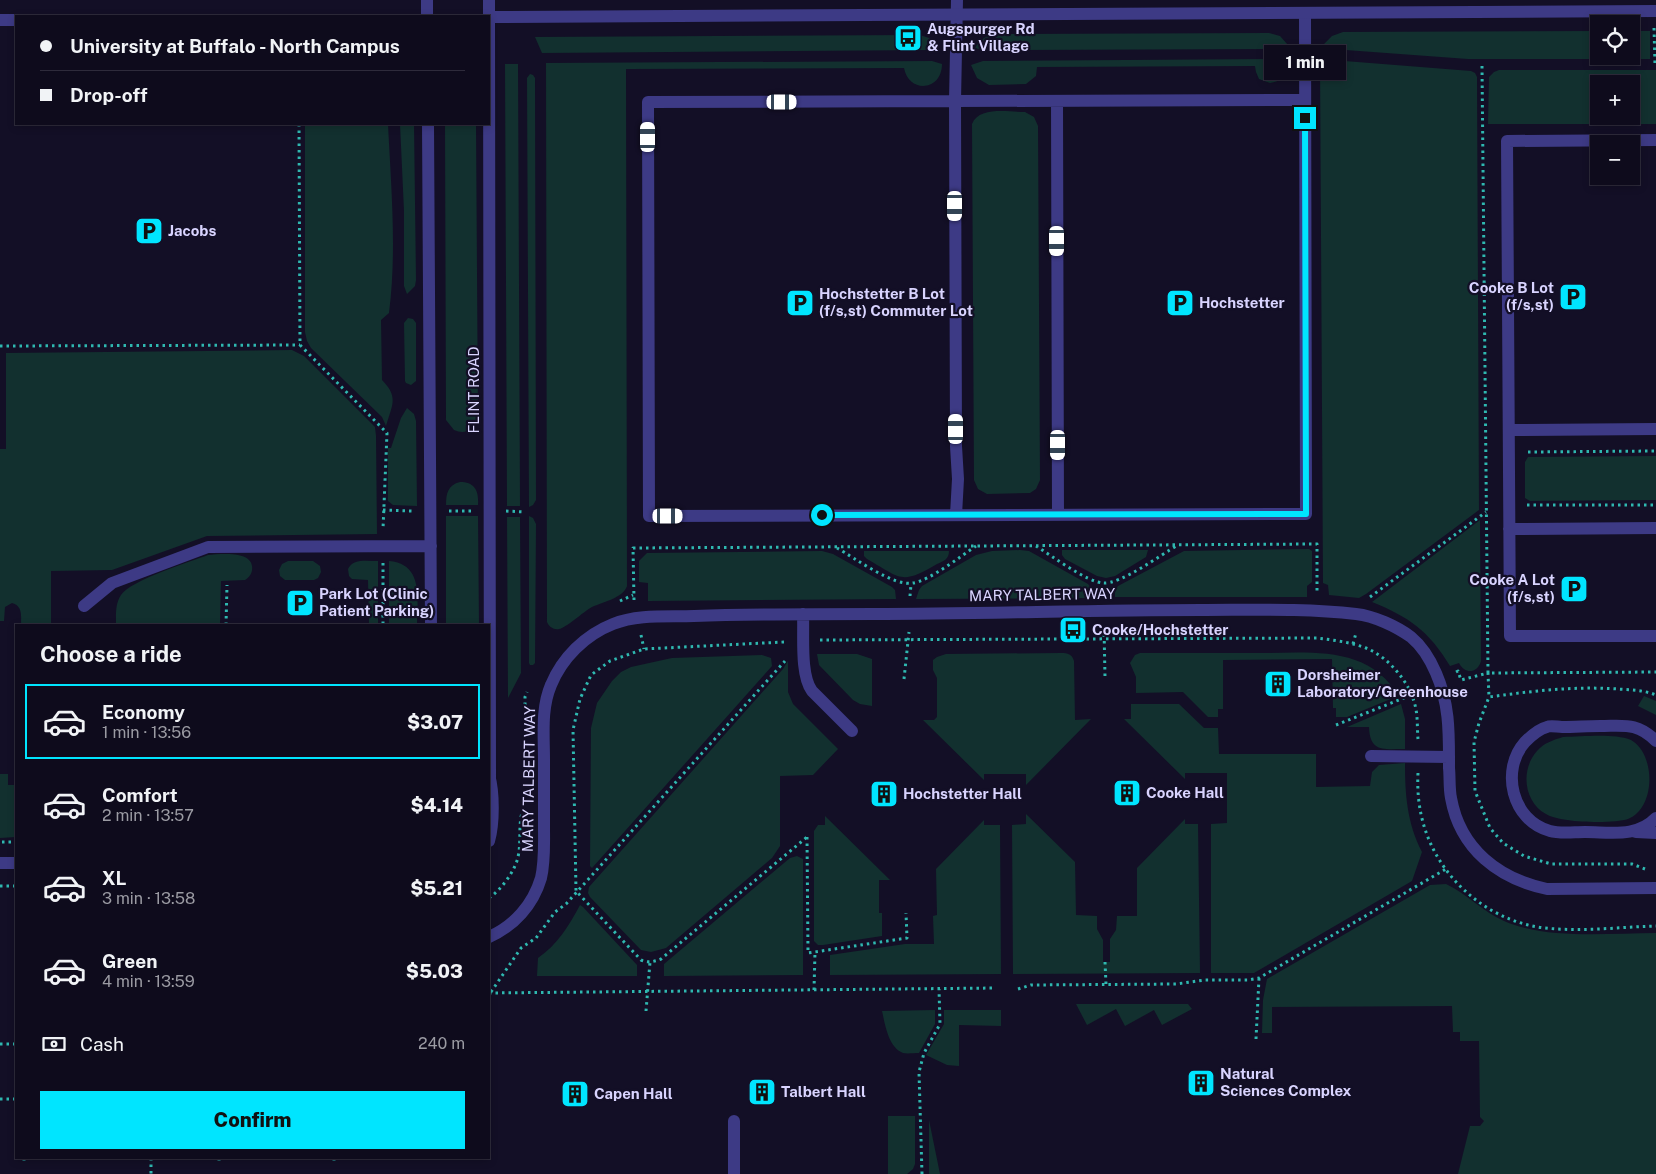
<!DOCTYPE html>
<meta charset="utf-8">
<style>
:root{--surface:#0e0b1c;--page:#171425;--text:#f1f3f6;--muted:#9b9ba3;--line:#2e2b3b;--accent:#00e5ff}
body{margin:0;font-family:"Public Sans",sans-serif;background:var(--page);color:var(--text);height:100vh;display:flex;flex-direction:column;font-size:19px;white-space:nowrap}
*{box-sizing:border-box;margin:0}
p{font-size:16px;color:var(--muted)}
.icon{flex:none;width:28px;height:28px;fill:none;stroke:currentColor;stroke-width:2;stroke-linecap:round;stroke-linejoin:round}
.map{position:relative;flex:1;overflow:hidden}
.details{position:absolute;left:15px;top:624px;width:475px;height:535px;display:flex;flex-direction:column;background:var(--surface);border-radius:0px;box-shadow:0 2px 8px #0003,0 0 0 1px var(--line)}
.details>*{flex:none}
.top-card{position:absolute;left:15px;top:15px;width:475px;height:110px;border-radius:0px;box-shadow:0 2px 8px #0003,0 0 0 1px var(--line);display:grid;align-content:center;height:110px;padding:0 25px;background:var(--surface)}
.controls{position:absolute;left:1590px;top:15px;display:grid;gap:10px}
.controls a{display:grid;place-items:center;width:50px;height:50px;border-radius:0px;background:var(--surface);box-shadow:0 2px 8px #0003,0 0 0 1px var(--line);font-size:25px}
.end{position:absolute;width:22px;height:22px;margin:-11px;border:6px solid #00e5ff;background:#111;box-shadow:0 0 0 2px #111}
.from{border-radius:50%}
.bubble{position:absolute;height:35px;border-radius:0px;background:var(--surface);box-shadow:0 2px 8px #0003,0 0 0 1px var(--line);font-size:16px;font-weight:800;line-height:35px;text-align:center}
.car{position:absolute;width:15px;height:30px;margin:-15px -8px;border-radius:6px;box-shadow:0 0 4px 1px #0007;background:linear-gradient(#fff 24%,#345 0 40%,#fff 0 76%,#345 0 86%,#fff 0)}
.top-card b{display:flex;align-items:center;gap:18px;height:48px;font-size:19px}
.top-card b+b{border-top:1px solid var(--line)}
.top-card i{width:12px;height:12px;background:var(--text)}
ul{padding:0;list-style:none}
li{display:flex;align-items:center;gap:15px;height:75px;margin:0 10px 8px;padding:0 15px;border:2px solid transparent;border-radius:0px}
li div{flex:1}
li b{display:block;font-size:19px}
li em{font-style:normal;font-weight:800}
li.active{border-color:var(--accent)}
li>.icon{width:45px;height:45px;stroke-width:1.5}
h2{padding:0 25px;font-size:22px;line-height:60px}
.pay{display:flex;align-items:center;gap:12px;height:55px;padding:0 25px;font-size:19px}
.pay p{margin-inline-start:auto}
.primary-button{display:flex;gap:10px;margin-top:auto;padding:10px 25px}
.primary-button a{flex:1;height:58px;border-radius:0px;background:var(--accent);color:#111;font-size:20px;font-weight:800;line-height:58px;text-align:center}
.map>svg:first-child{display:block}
.green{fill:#12302f;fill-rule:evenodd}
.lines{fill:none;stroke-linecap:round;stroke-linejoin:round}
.path{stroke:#2fb8b0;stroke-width:3;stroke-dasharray:2.5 4;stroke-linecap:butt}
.service{stroke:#3d3a85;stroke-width:12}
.tertiary{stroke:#3d3a85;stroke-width:12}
.route{stroke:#00e5ff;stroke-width:6}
.labels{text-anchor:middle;stroke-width:4.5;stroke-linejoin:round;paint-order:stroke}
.poi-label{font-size:15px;font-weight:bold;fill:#d9d4ff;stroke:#130f26;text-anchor:start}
.street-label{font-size:15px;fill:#d9d4ff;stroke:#130f26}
</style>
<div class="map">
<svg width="1656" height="1174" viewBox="0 0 1656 1174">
<rect width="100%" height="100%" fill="#130f26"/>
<!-- green -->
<path class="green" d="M1599,31V56H1631V31H1650V59H1468L1332,49L1323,45L1332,36L1343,32Z
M1269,33L1280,36L1288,45L1280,49L983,50L975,48C980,39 987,35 997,34Z
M920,35L932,39L939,48L932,50L542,53L535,37Z
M1280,59L1292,62C1291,75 1282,81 1270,83L1259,79L1256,72L1255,66L1037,67L1036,76L1026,84L989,85L977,78L971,65L983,61Z
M1332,60L1471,71L1475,73L1477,77L1479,510L1366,594L1359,598L1329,595L1328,585L1323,583L1320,61Z
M932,61L942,64C942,91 909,94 904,68L626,69L627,586C623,598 603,602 592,607C583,612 566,628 559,629C554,630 549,627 547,622L546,63Z
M505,64H518L520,506H507Z
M1499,70H1656V124H1488L1489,77L1494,72ZM1599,84H1631V116H1599Z
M530,74L533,75L535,78L536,500L533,505L529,507L527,78Z
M1025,112L1034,117L1038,126L1040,480L1036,489L1030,493L987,494L978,489L974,480L972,124C979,106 1009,112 1025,112Z
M305,124H388C391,186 397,251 389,313L381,320L382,380C399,397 392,405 386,426L382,417L311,348L307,341L305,332Z
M400,124H414L416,280L415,286L407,294L404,286V211Z
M445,124H476L478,420C473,430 465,435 454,430L446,420Z
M408,318L413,319L416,323V381L411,385L406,383L405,381L404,323Z
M292,350L304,356L375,427L376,436L377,534L207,536L112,570L51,571V625H21C21,616 23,606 12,603L5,607L4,621H0V449H6V353Z
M407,408L414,414L416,421L417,506L393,505L388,501V448H391L401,418Z
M1656,456V500L1530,501L1525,498V462L1528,457Z
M460,482C475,482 479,491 478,505H446C446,493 448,485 460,482Z
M446,516H478L479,625H446Z
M529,516L533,518L536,524L535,663L533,665H530L529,663Z
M507,517H520L521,673L508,698Z
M1480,520L1481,661C1478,673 1465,675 1459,663L1450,666C1429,631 1409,617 1372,602Z
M1309,549L1312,551V582L1307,586V597H1115V590L1118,586L1184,551Z
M1020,550L1029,551L1088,584L1092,589L1093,598L916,599L919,590L922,586L976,555L992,551Z
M1062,550H1148L1146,557L1115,576L1106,578L1097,576L1065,559L1062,555Z
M822,551L833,554L892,587L895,590L896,599L648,601V583L639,582V561L647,553Z
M864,551H949C949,559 944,561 937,564C901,585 902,579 867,559L864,556Z
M208,555C221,554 250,551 252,566C253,572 250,577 245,580L221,581L220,625H116C116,615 115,604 121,595C131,580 190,562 208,555Z
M288,561H313L320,566L321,572L318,578L314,580H285L280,576L279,570L282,564Z
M378,561V625H369L368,580L352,579L349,576L348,569C353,558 367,561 378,561Z
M389,561C424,564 417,599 417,625H389Z
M1061,653C1068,653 1072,654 1074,661L1075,720L1091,719L1026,785V774H984V780L923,720H934L937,717V678L933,670V660L937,657L946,654Z
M1140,653C1181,653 1222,653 1263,653C1292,653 1327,650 1355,660C1373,666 1389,679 1398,696L1347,717H1336V708H1333L1332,659L1223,660V709H1218V717H1208L1183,692L1136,693V677L1130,663L1135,655Z
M817,654H857L872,659V706L860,704L853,700L819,665Z
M762,655L771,658L772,666L592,868L590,866L591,728L597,703L612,681L621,672L631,667L672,658Z
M788,661V692L793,704L838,749L813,775L780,776V846L772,858L666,948L651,952L641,950L590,897L588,893L589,887L783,669Z
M1644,696L1656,701V715L1638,706Z
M1131,704H1179L1204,728H1218L1219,754H1316V787L1370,786L1372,772L1379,765L1405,763C1405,794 1407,823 1422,852L1412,881L1254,973H1211V824L1227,823V773H1185V779L1124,719H1131Z
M1401,704L1405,719V749C1384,749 1370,753 1369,727H1347Z
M1563,737C1582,737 1613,733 1631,740C1656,754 1656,808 1628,819C1613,824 1560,823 1546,814C1524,802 1520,770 1537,751C1544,743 1553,740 1563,737Z
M0,774H8V785H16V837L0,838Z
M1026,814L1075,862L1076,915L1097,916V929L1103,940V962H1110V939L1116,930L1117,916H1137V868L1185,819V824H1198L1200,973L1013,974L1012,825L1026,824Z
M825,816L890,880H879V913H882V936L823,945H818L814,941V831L818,825H825Z
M984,820V825H1000L1001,974L830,975V955L905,944H934L933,916L937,915L936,869Z
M797,856L803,859V975L664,976V964L790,858Z
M1446,884C1467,894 1482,911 1504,921C1548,940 1609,933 1656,933V1174H1458L1470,1126H1480L1484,1121L1480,1117L1479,1041H1460V1032H1453L1452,1006L1272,1007V1033H1262L1263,1000L1267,979L1430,885Z
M580,905L583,907L637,965V976H537L538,958C557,945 569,926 580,905Z
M1076,1004H1188L1192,1009L1162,1025L1154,1010L1125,1026L1116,1009L1087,1025Z
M935,1010V1024L919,1053C914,1053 907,1054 903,1053C888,1047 885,1024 882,1011Z
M944,1010H1001V1026L959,1025V1066L947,1065L926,1055L944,1024Z
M888,1116H915V1164L913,1169L907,1174H888Z
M929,1120L940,1174H929Z"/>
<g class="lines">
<!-- path -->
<path class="path" d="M1654,28L1655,65
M1482,66L1488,673L1656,672
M299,124L300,345L387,433L383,529
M0,346L300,345
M1528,452L1656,451
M1527,505H1656
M383,510L412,511
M449,511H472
M506,511L525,512
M1036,546C1052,556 1087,582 1103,583C1120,585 1162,554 1178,545
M837,548C855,558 894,587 913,583C929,581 961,556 976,546
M383,563V625
M910,596L911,584
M1370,597L1486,512
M634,600L633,548L1317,544V594
M620,601L633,595
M226,625L227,585
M1104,628L1105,677
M641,635L644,649
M820,640L1317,638C1333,640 1350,642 1366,648C1388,657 1409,681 1415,705C1418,716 1417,728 1418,739
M784,642L644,649L610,661L591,675L580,699L573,730L576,891L641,960C648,963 653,962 661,959L807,837
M1353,644L1356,633
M1456,672L1458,671L1461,680L1488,673L1489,697
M904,679L909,632
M525,705V697L527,692
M1336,725L1424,690
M1418,773C1417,792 1419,811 1425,829C1442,882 1491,922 1545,928C1582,932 1620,927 1656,926
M807,837L808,953L907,938L906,913
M2,842H16
M1645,869L1632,864H1551L1524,856L1503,843L1490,828L1475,791L1474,742L1479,723L1489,697C1532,691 1575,686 1618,689C1631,690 1644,690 1656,695
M0,886H16
M489,898C501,890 515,871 518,857C522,839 517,825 524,806
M1105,962L1106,984
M1018,989L1031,985L1176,984L1205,980H1248L1259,978L1446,869
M814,990L815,952
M491,992L521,948L536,938L555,912L566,904L785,661
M489,993L996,988
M646,1011L650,962
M1256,1039L1259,978
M0,1044H16
M0,1099H16
M24,1158V1163
M151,1158V1174
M219,1158V1161
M334,1158V1161
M922,1174L919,1072L924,1053L940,1024L939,989"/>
<!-- service -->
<path class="service" d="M1305,13L1306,514L649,516L648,102L1305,100
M489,17L490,780
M1057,101L1058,514
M428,124L431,625
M1656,140L1507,141L1510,636H1656
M1509,430L1656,429
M956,515L958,479L956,446L955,101L957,0
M1509,529L1656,528
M84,606L112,583L208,547L431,546
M803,614C804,635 800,675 812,691L852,731
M1656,741C1637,722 1624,726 1600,726C1587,726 1575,727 1562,727C1557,727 1551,725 1547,727C1539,729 1531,736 1525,742C1500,770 1512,821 1550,831C1560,834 1574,832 1585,832C1610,832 1637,838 1656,818
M1371,756L1449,757
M489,775C494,792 494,824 489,841
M1636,832L1656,833
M0,863H16
M489,937C514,926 533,905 541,878C545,861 544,843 544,826C544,804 544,781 544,759C544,735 541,708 551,685C562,658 585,635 613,624C638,614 668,617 694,616C753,614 813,614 873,614C982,614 1091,610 1200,610C1252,610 1305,608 1356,614C1374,616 1396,626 1411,637C1423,647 1430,659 1436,673C1450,705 1449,734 1449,768C1450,778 1449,788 1451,798C1460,849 1499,879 1547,889L1656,888
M734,1121V1174"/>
<!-- tertiary -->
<path class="tertiary" d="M427,0V16
M489,17L1656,11
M489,17V0
M0,20H16"/>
</g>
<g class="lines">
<!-- route -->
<path class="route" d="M822,515L1306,514L1305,118"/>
</g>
<!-- icons -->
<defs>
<symbol id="bus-square" viewBox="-11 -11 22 22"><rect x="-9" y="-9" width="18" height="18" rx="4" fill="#00e5ff" stroke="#130f26"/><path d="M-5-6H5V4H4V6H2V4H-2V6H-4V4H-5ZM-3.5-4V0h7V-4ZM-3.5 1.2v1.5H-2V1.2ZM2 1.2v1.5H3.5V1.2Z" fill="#111"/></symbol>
<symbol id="parking-square" viewBox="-11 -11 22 22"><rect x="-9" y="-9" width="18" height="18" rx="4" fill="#00e5ff" stroke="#130f26"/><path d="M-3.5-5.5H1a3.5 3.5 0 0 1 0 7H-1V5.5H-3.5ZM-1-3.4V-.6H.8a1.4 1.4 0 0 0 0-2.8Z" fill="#111"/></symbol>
<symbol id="building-square" viewBox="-11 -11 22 22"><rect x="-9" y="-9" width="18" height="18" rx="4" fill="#00e5ff" stroke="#130f26"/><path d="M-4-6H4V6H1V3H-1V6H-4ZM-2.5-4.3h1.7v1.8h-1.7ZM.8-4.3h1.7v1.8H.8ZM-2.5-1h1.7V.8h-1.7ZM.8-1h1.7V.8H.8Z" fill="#111"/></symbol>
</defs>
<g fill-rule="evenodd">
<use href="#bus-square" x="892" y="22" width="32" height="32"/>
<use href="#parking-square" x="133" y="215" width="32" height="32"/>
<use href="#parking-square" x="1557" y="281" width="32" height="32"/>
<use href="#parking-square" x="784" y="287" width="32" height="32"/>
<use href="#parking-square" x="1164" y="287" width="32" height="32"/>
<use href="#parking-square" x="1558" y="573" width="32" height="32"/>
<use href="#parking-square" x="284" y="587" width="32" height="32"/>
<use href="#bus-square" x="1057" y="614" width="32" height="32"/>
<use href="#building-square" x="1262" y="668" width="32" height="32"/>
<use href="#building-square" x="1111" y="777" width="32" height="32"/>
<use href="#building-square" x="868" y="778" width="32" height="32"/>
<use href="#building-square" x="1185" y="1067" width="32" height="32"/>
<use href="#building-square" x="746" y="1076" width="32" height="32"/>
<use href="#building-square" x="559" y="1078" width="32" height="32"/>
</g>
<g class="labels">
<!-- poi labels -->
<g class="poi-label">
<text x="927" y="34">Augspurger Rd<tspan x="927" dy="17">&amp; Flint Village</tspan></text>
<text x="168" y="236">Jacobs</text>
<text x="1554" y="293" text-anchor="end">Cooke B Lot<tspan x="1554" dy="17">(f/s,st)</tspan></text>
<text x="819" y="299">Hochstetter B Lot<tspan x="819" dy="17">(f/s,st) Commuter Lot</tspan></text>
<text x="1199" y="308">Hochstetter</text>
<text x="1555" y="585" text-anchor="end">Cooke A Lot<tspan x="1555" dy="17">(f/s,st)</tspan></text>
<text x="319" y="599">Park Lot (Clinic<tspan x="319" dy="17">Patient Parking)</tspan></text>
<text x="1092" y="635">Cooke/Hochstetter</text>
<text x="1297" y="680">Dorsheimer<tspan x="1297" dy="17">Laboratory/Greenhouse</tspan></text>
<text x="1146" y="798">Cooke Hall</text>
<text x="903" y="799">Hochstetter Hall</text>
<text x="1220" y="1079">Natural<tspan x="1220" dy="17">Sciences Complex</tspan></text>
<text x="781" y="1097">Talbert Hall</text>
<text x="594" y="1099">Capen Hall</text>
</g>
<!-- street labels -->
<g class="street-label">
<text transform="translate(474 390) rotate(-90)" y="5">FLINT ROAD</text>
<text transform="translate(1042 595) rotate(-1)" y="5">MARY TALBERT WAY</text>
<text transform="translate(529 779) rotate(-89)" y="5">MARY TALBERT WAY</text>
</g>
</g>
</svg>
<div class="controls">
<a><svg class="icon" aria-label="locate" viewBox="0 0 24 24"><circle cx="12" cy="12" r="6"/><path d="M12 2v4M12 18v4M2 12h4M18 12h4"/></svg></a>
<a>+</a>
<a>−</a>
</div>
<i class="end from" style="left:822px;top:515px"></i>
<i class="end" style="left:1305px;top:118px"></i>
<div class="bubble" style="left:1264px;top:45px;width:82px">1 min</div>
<i class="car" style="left:782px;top:102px;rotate:90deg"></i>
<i class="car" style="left:648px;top:137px;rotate:0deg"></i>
<i class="car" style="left:955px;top:206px;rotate:180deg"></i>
<i class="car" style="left:1057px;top:241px;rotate:180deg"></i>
<i class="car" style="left:956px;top:429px;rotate:0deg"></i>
<i class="car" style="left:1058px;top:445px;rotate:180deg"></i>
<i class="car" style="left:668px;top:516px;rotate:90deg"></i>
<div class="top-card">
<b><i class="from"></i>University at Buffalo - North Campus</b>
<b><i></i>Drop-off</b>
</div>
<section class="details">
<h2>Choose a ride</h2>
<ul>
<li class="active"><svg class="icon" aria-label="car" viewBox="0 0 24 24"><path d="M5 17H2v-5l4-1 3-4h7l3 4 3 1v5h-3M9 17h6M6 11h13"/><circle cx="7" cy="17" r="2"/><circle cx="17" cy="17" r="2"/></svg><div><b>Economy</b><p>1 min · 13:56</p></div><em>$3.07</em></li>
<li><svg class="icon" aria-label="car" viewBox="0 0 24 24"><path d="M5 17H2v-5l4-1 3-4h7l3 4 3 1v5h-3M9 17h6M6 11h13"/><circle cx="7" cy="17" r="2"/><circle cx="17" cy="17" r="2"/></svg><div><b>Comfort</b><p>2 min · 13:57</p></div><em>$4.14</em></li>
<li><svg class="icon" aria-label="car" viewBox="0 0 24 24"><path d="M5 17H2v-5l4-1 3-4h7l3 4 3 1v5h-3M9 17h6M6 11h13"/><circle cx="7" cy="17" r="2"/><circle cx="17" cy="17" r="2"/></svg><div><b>XL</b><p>3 min · 13:58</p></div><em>$5.21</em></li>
<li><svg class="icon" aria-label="car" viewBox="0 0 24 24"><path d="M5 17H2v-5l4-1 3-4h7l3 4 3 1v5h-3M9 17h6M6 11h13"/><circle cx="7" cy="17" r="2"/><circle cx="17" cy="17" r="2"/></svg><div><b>Green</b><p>4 min · 13:59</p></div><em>$5.03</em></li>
</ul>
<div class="pay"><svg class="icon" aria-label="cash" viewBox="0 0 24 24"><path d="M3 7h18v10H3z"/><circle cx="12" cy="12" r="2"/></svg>Cash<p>240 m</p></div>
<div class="primary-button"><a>Confirm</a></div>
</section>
</div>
